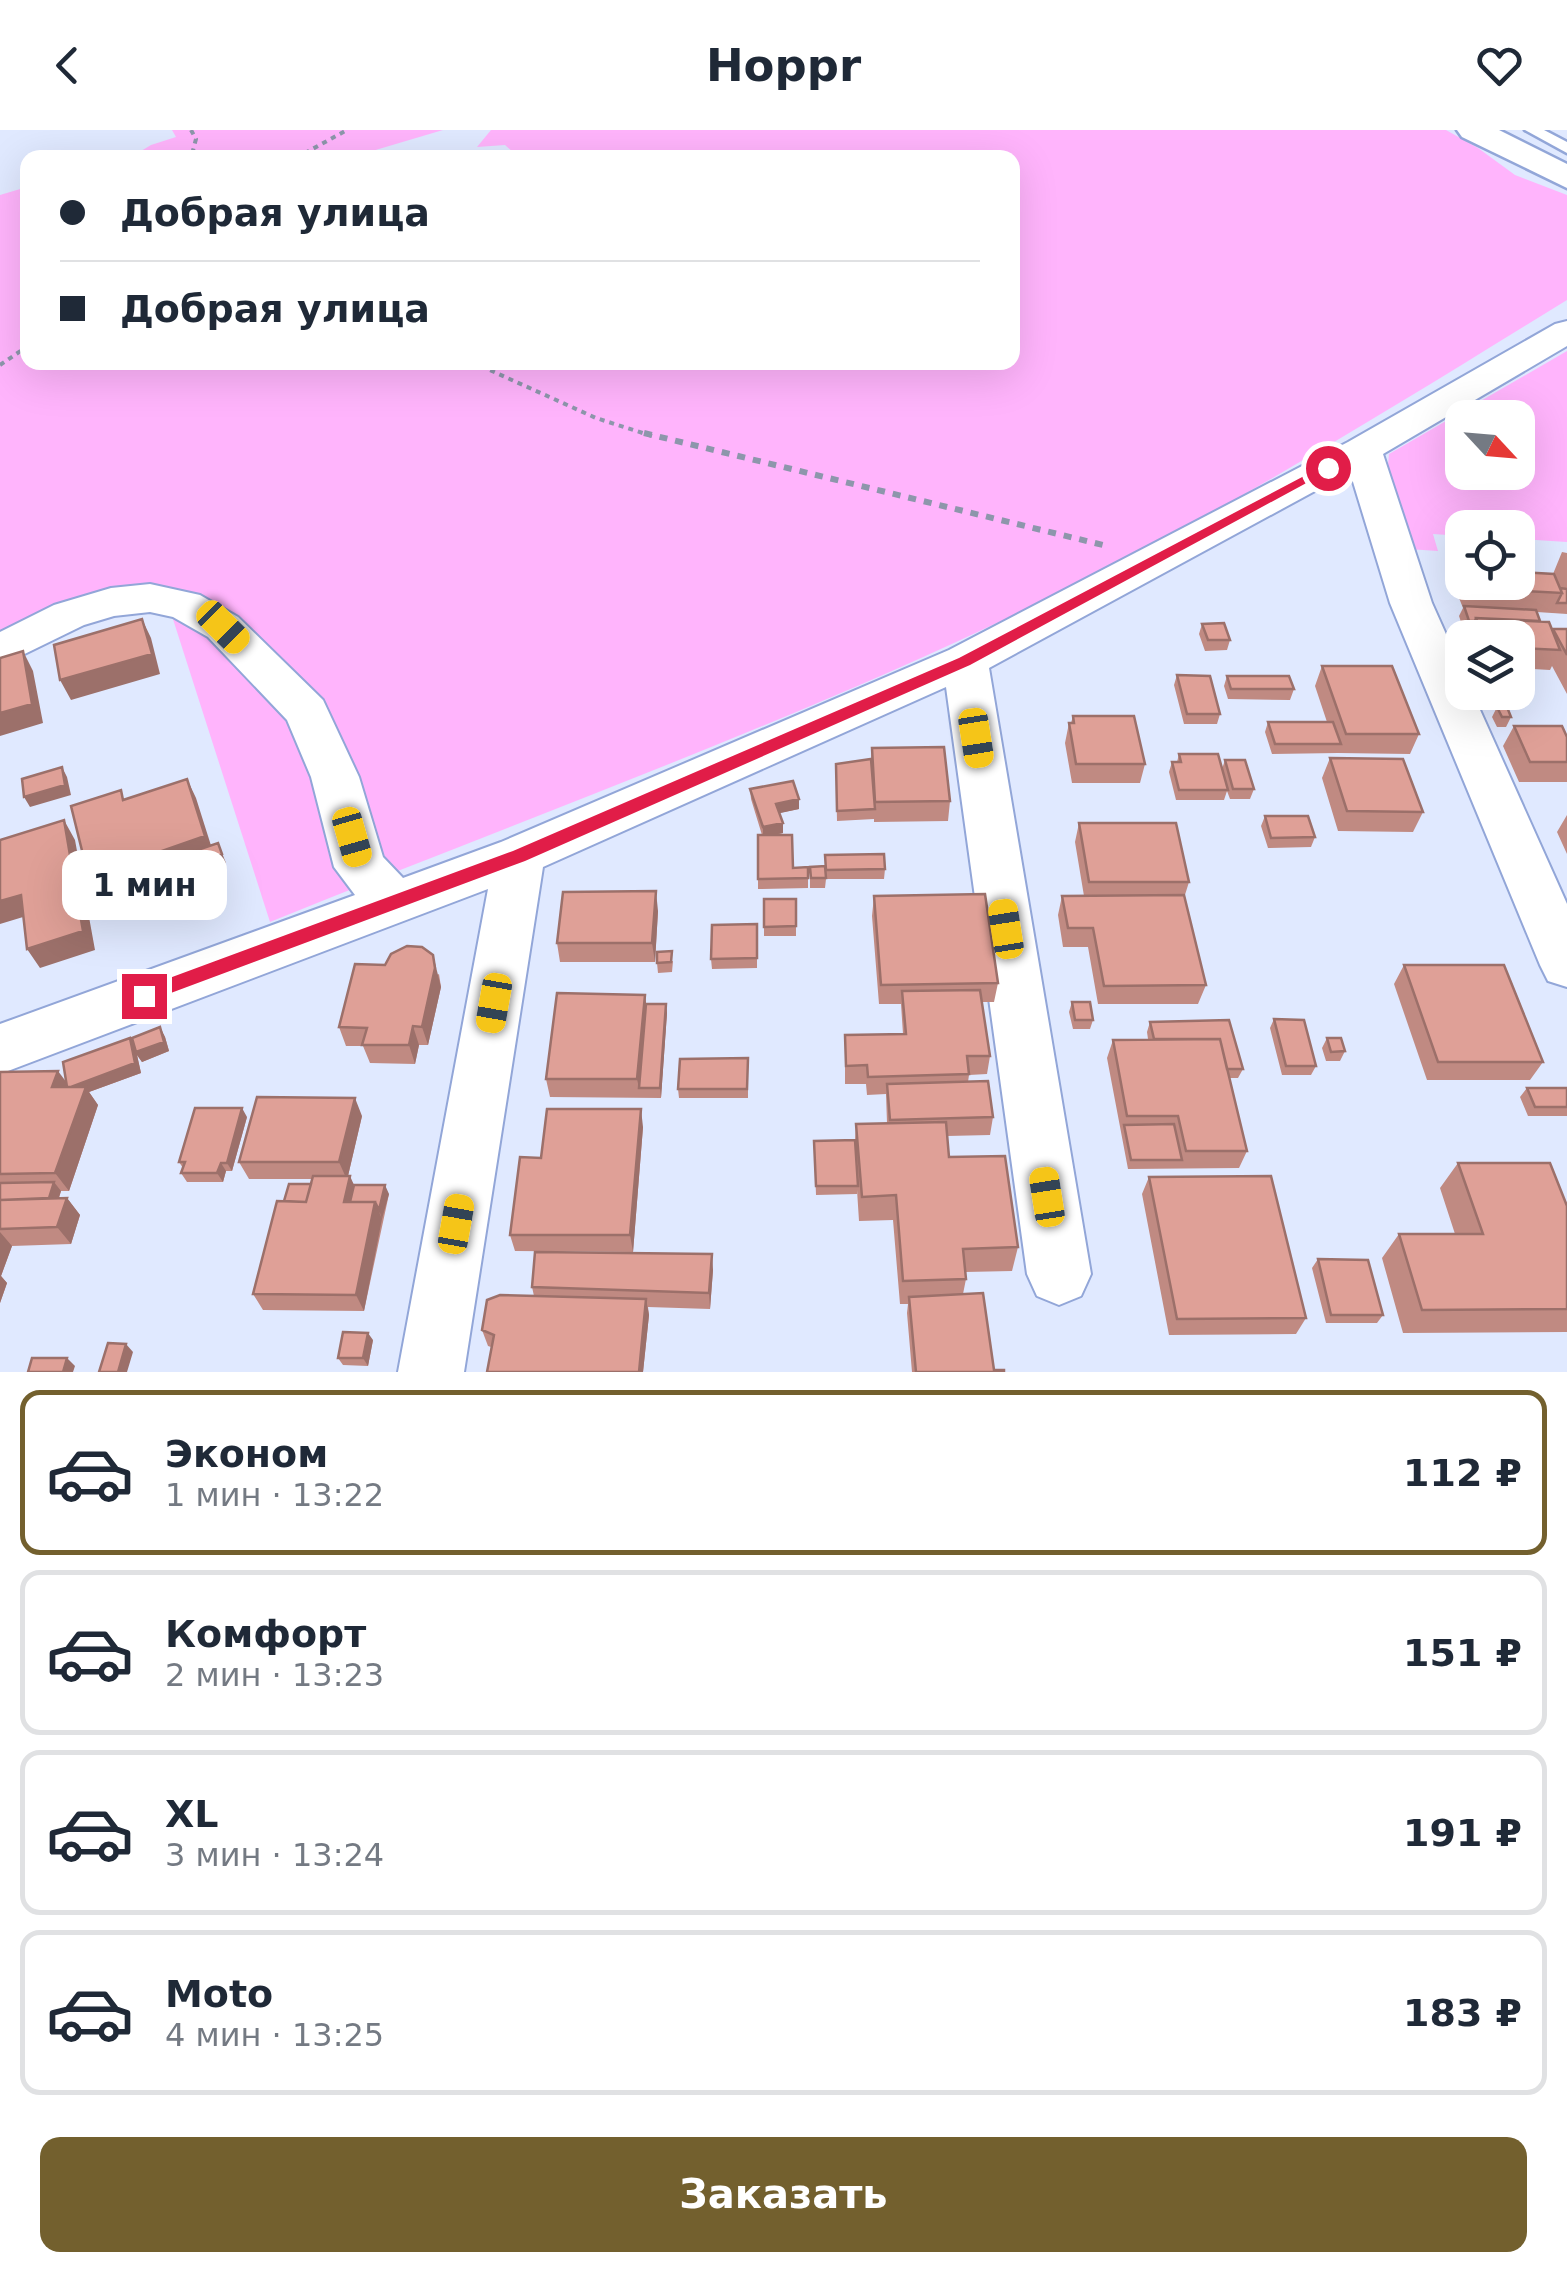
<!DOCTYPE html>
<html lang="ru">
<meta charset="utf-8">
<style>
:root{--surface:#fff;--page:#f6f6f7;--text:#1f2937;--muted:#747a83;--line:#e0e1e3;--accent:#73602e}
body{margin:0;font-family:"DejaVu Sans",sans-serif;background:var(--page);color:var(--text);height:100vh;display:flex;flex-direction:column;font-size:38px;white-space:nowrap}
*{box-sizing:border-box;margin:0}
p{font-size:32px;color:var(--muted)}
.icon{flex:none;width:55px;height:55px;fill:none;stroke:currentColor;stroke-width:2;stroke-linecap:round;stroke-linejoin:round}
.map{position:relative;height:1242px;overflow:hidden}
.panel{display:flex;flex-direction:column;background:var(--surface);flex:1}
.panel>*{flex:none}
.banner{position:absolute;left:20px;top:20px;width:1000px;height:220px;border-radius:20px;box-shadow:0 10px 40px #0002;display:grid;align-content:center;height:220px;padding:0 40px;background:var(--surface)}
.needle{width:65px;rotate:116deg}
.controls{position:absolute;left:1445px;top:270px;display:grid;gap:20px}
.controls a{display:grid;place-items:center;width:90px;height:90px;border-radius:20px;background:var(--surface);box-shadow:0 10px 40px #0002;font-size:50px}
.end{position:absolute;width:45px;height:45px;margin:-22px;border:12px solid #e11d48;background:#fff;box-shadow:0 0 0 5px #fff}
.from{border-radius:50%}
.bubble{position:absolute;height:70px;border-radius:20px;background:var(--surface);box-shadow:0 10px 40px #0002;font-size:32px;font-weight:600;line-height:70px;text-align:center}
.car{position:absolute;width:30px;height:60px;margin:-30px -15px;border-radius:12px;box-shadow:0 0 8px 2px #0007;background:linear-gradient(#f5c518 24%,#345 0 40%,#f5c518 0 76%,#345 0 86%,#f5c518 0)}
.banner b{display:flex;align-items:center;gap:35px;height:95px;font-size:38px}
.banner b+b{border-top:2px solid var(--line)}
.banner i{width:25px;height:25px;background:var(--text)}
ul{padding:18px 0 0;list-style:none}
li{display:flex;align-items:center;gap:30px;height:165px;margin:0 20px 15px;padding:0 20px;border:5px solid var(--line);border-radius:20px}
li div{flex:1}
li b{display:block;font-size:38px}
li em{font-style:normal;font-weight:600}
li.on{border-color:var(--accent)}
li>.icon{width:90px;height:90px;stroke-width:1.5}
.primary-button{display:flex;gap:20px;margin-top:auto;padding:20px 40px}
.primary-button a{flex:1;height:115px;border-radius:20px;background:var(--accent);color:#fff;font-size:40px;font-weight:600;line-height:115px;text-align:center}
header{display:flex;justify-content:space-between;align-items:center;height:130px;padding:0 40px;background:var(--surface);font-size:45px;font-weight:600}
.map>svg:first-child{display:block}
.green{fill:#ffb4fc;fill-rule:evenodd}
.lines{fill:none;stroke-linecap:round;stroke-linejoin:round}
.service-casing{stroke:#92a6d8;stroke-width:5}
.minor-casing{stroke:#92a6d8;stroke-width:4}
.tertiary-casing{stroke:#92a6d8;stroke-width:5}
.path-far1{stroke:#8d96ab;stroke-width:4;stroke-dasharray:5 5;stroke-linecap:butt}
.path{stroke:#8d96ab;stroke-width:6;stroke-dasharray:8 8;stroke-linecap:butt}
.service{fill:#fff;fill-rule:evenodd}
.minor{fill:#fff;fill-rule:evenodd}
.tertiary{fill:#fff;fill-rule:evenodd}
.wall{fill:#c08a82}
.shaded-wall{fill:#9c706a}
.building{fill:#dfa097;stroke:#9c706a;stroke-width:2.5}
.route{fill:#e11d48}
</style>
<header><svg class="icon" aria-label="back" viewBox="0 0 24 24"><path d="M15 5l-7 7 7 7"/></svg>Hoppr<svg class="icon" aria-label="heart" viewBox="0 0 24 24"><path d="M12 20l-8-8c-3-5 5-10 8-4 3-6 11-1 8 4z"/></svg></header>
<div class="map">
<svg width="1567" height="1242" viewBox="0 0 1567 1242">
<rect width="100%" height="100%" fill="#e0e9ff"/>
<!-- green -->
<path class="green" d="M172,0H443L352,27H131L151,15L176,7Z
M491,0H1446L1478,18L1515,45L1567,65V170C1400,273 1233,377 1057,464C806,588 531,686 270,792L163,458L124,455L57,481L0,513V65L27,57L28,232H1012V28L577,27L554,20L513,22L505,15L477,17Z
M1567,221V412L1518,409V398H1462V406L1433,404L1438,421L1408,419L1387,346L1389,324ZM1462,288H1518V342H1462Z"/>
<g class="lines">
<defs>
<path id="service" d="M1525,0H1544L1567,12V23Z"/>
<path id="minor" d="M1567,191V216L1383,324L1432,473L1462,540V562H1472L1567,774V857L1548,851L1540,835L1390,473L1350,342L989,538L1091,1144L1081,1166L1059,1175L1037,1166L1027,1144L946,557L543,737L464,1242H398L488,759L0,944V894L355,765L334,737L311,647L287,590L208,507L173,487L150,482L114,486L84,495L0,536V502L54,475L111,458L150,454L200,465L238,487L323,570L359,647L383,727L403,748L501,712L949,520L1348,312L1555,194Z"/>
<path id="tertiary" d="M1457,0H1499L1567,34V58L1462,7Z"/>
</defs>
<!-- service casing -->
<use href="#service" class="service-casing"/>
<!-- minor casing -->
<use href="#minor" class="minor-casing"/>
<!-- tertiary casing -->
<use href="#tertiary" class="tertiary-casing"/>
<!-- path-far1 -->
<path class="path-far1" d="M191,0L196,9L191,28
M296,28L347,0
M472,232L596,288L652,306
M0,235L28,216"/>
<!-- path -->
<path class="path" d="M644,303L1103,415"/>
<!-- service -->
<use href="#service" class="service"/>
<!-- minor -->
<use href="#minor" class="minor"/>
<!-- tertiary -->
<use href="#tertiary" class="tertiary"/>
</g>
<!-- wall -->
<path class="wall" d="M1562,422L1567,423V484L1537,482L1540,491L1552,500L1567,499V564L1552,536L1550,540L1518,538V508H1462V526L1457,511L1463,498L1459,486L1463,478L1455,458L1462,441V452H1518L1553,444Z
M1202,494L1230,510L1227,520L1205,521L1199,504Z
M1322,536L1419,604L1410,624L1338,623L1272,624L1265,602L1268,592H1327L1315,556Z
M1177,545L1220,584L1217,594H1184L1174,555Z
M1227,546L1294,559L1290,570L1228,569L1224,556Z
M1497,577L1511,587L1506,597H1497L1492,587Z
M1073,586L1145,634L1140,653H1072L1065,613L1069,593H1071Z
M1514,596L1567,607V652H1519L1503,616Z
M872,618L950,671L948,691L874,692V689L837,691L836,644L871,629Z
M1179,624L1222,639L1225,630L1254,659L1250,669H1230L1227,661L1224,670H1176L1169,642L1172,632H1177Z
M1330,628L1423,682L1413,702L1338,701L1322,648Z
M750,659L799,669V679L779,683L783,703L775,705L793,738L808,737V758L758,759V705H762L751,669Z
M1567,685V724L1557,702Z
M1265,686L1315,707L1311,717L1268,718L1261,696Z
M1079,693L1189,752L1184,768L1206,855L1198,874H1098L1088,817H1063L1058,785L1062,766H1084L1075,712Z
M810,737L885,739L884,749H826L825,758H810Z
M874,766L998,853L994,872H982L990,926L987,944L969,945L968,952L993,987L990,1005L947,1006L949,1027L1018,1117L1012,1141L965,1142L966,1149L963,1164L994,1240L1004,1242H912L907,1183L908,1174H900L893,1090L859,1091L857,1060V1064L816,1065L814,1011L855,1010L856,994L887,993L886,964L867,965L866,954H845V905L903,904L901,874H879L872,786Z
M764,769H796V806H764Z
M658,781L655,832H560L557,813Z
M757,794V838L712,839L711,829Z
M673,831L672,842L658,843L657,833Z
M1404,835L1543,932L1530,950H1427L1394,854Z
M439,844L441,857L428,915H419L415,934L370,933L363,916H346L339,897Z
M645,865L646,874H666L667,883L661,968L550,967L546,949Z
M1072,872L1093,890L1090,899H1073L1069,882Z
M1274,889L1316,936L1311,945H1282L1270,898Z
M1150,892L1243,939L1238,948H1230L1247,1021L1239,1038L1128,1039L1107,928L1113,910L1148,909L1147,902Z
M160,897L165,907L169,921L142,932L137,925L141,943L89,962L98,975L69,1061H61L59,1068H67L80,1085L71,1114L12,1116L1,1146L7,1153L0,1173V942L66,952Z
M1327,908L1345,921L1340,931H1326L1322,918Z
M748,928V968H679L678,959Z
M1527,958H1567V986H1528L1520,967Z
M362,986L348,1046L354,1055L389,1064L364,1181L263,1180L253,1164L284,1071L311,1054L312,1049H249L239,1032Z
M247,987L232,1041H226L223,1052H187L181,1043L183,1038L179,1032Z
M643,997L633,1122L515,1121L510,1105L541,1028Z
M1458,1033L1567,1076V1202L1403,1203L1382,1128L1399,1104H1455L1440,1058Z
M1149,1047L1306,1188L1296,1204L1169,1205L1142,1064Z
M1318,1129L1383,1185L1377,1193H1326L1312,1138Z
M713,1140L710,1179L648,1177L649,1185L643,1242H487L491,1217L488,1216L482,1200L534,1166L532,1157Z
M373,1210L368,1236L343,1235L338,1228Z"/>
<!-- shaded-wall -->
<path class="shaded-wall" d="M142,489L151,508L160,544L71,570L60,550Z
M23,521L33,541L43,593L0,606V583Z
M62,637L67,647L71,665L30,677L24,667Z
M187,649L196,668L214,725L147,749L149,760L102,777L91,757L136,730Z
M799,669V679L776,684V674Z
M64,690L75,710L95,820L40,838L27,819Z
M783,693V703L763,707V697Z
M218,713L226,733L197,744L200,754L172,764L167,754Z
M656,761L658,781L655,832L652,813Z
M21,765L33,784L0,794V771Z
M433,825L441,857L428,915L422,897Z
M645,865L647,883L639,958L637,949Z
M666,874L667,883L661,968L660,958Z
M413,896L419,915L415,934L409,915Z
M160,897L165,907L169,921L142,932L137,925L141,943L89,962L98,975L69,1061L55,1043L52,957L58,941L70,957L130,908L136,918Z
M355,968L362,986L347,1050L339,1032Z
M242,978L247,987L232,1041L227,1033Z
M641,979L643,997L633,1122L630,1105Z
M221,1033L226,1041L223,1052L217,1043Z
M350,1046L358,1064L355,1080L344,1072Z
M54,1052L61,1061L54,1082L47,1073Z
M385,1055L389,1064L382,1089L379,1080Z
M67,1068L80,1085L71,1114L57,1097Z
M375,1072L382,1089L364,1181L356,1165Z
M0,1102L12,1116L1,1146L7,1153L0,1173Z
M712,1124L713,1140L710,1179L709,1163Z
M646,1169L649,1185L643,1242H639Z
M368,1203L373,1210L368,1236L363,1228Z
M126,1214L133,1222L127,1242H118Z
M67,1228L75,1236L73,1242H63Z"/>
<!-- building -->
<path class="building" d="M1518,442L1554,444L1562,463L1471,458L1469,452H1518Z
M1560,458L1567,459V473H1557L1562,463Z
M1464,476L1536,480L1540,491L1476,488L1475,491H1469Z
M1476,488L1549,492L1560,520L1518,518V508H1472L1467,491H1477Z
M142,489L152,524L60,550L54,515Z
M1224,493L1230,510H1208L1202,494Z
M1553,499H1567V525Z
M23,521L32,574L0,583V528Z
M1322,536H1392L1419,604H1346Z
M1177,545L1210,546L1220,584H1187Z
M1227,546H1289L1294,559H1231Z
M1497,577H1507L1511,587H1502Z
M1073,586H1134L1145,634H1076L1069,593H1074Z
M1268,592H1333L1341,614H1275Z
M1514,596H1562L1567,607V632H1530Z
M944,617L950,671L875,672L872,618Z
M1179,624H1218L1228,660H1179L1172,632H1181Z
M1330,628L1403,629L1423,682L1347,681Z
M871,629L875,679L837,681L836,634Z
M1225,630H1245L1254,659H1233Z
M62,637L65,655L24,667L22,649Z
M187,649L205,706L136,730L139,740L91,757L71,676L121,660L123,670Z
M793,651L799,669L776,674L783,693L763,697L750,659Z
M1265,686H1308L1315,707L1271,708Z
M64,690L83,801L27,819L21,765L0,771V710Z
M1079,693H1176L1189,752H1089Z
M758,705H792L793,738L808,737V748L758,749Z
M218,713L222,724L193,734L196,744L167,754L162,732Z
M884,724L885,739L826,740L825,725Z
M825,736L826,748H811L810,737Z
M656,761L652,813H557L563,762Z
M985,764L998,853L881,855L874,766Z
M1184,765L1206,855L1104,856L1093,798H1068L1062,766Z
M764,769H796V796L764,797Z
M757,794V828L711,829L712,795Z
M407,816L422,817L433,825L435,838L422,897L413,896L409,915H362L367,898L339,897L355,834L385,835L391,824Z
M672,821L671,832L657,833V822Z
M1404,835H1504L1543,932H1438Z
M980,860L990,926H967L969,944L868,947L867,935L846,936L845,905L906,904L902,861Z
M557,863L645,865L637,949H546Z
M1072,872H1090L1093,890H1075Z
M646,874H666L660,958H639Z
M1274,889L1304,890L1316,936H1286Z
M1229,890L1243,939H1227L1220,909H1154L1150,892Z
M160,897L164,912L136,922L132,908Z
M130,908L135,933L71,957H67L63,932Z
M1327,908H1341L1345,921L1331,922Z
M1220,909L1247,1021H1186L1178,986H1127L1113,910Z
M748,928L747,959H678L680,929Z
M58,941L52,957H86L55,1043L0,1044V942Z
M988,951L993,987L890,990L887,954Z
M1527,958H1567V977H1535Z
M257,967L355,968L339,1032H239Z
M195,978H242L227,1033H221L217,1043H181L185,1032H179Z
M547,979H641L630,1105H510L520,1027L541,1028Z
M946,992L949,1027L1005,1026L1018,1117L963,1119L966,1149L903,1151L896,1065L862,1067L856,994Z
M1174,994L1182,1030H1131L1124,995Z
M855,1010L858,1056H816L814,1011Z
M1458,1033H1550L1567,1076V1179L1422,1180L1399,1104H1483Z
M313,1046H350L344,1072H375L356,1165L253,1164L277,1071L306,1072Z
M1271,1046L1306,1188L1177,1189L1149,1047Z
M54,1052L49,1068L0,1070V1053Z
M289,1054H311L306,1072L284,1071Z
M354,1055H385L379,1080L375,1072H350Z
M67,1068L57,1097L0,1099V1070Z
M535,1122L712,1124L709,1163L532,1157Z
M1318,1129L1368,1130L1383,1185H1331Z
M983,1163L994,1240H1004V1242H916L909,1167Z
M500,1165L646,1169L639,1242H487L494,1205L482,1200L487,1170Z
M343,1202L368,1203L363,1228H338Z
M108,1213L126,1214L118,1242H99Z
M32,1228H67L63,1242H28Z"/>
<!-- route -->
<path class="route" d="M1323,336L1334,338L970,535L525,731L144,873L134,866L137,860L513,721L959,528Z"/>
</svg>
<div class="controls">
<a><svg class="needle" viewBox="-14 -14 28 28"><path d="M0-13l5 13h-10z" fill="#e53935"/><path d="M0 13l5-13h-10z" fill="#747a83"/></svg></a>
<a><svg class="icon" aria-label="locate" viewBox="0 0 24 24"><circle cx="12" cy="12" r="6"/><path d="M12 2v4M12 18v4M2 12h4M18 12h4"/></svg></a>
<a><svg class="icon" aria-label="layers" viewBox="0 0 24 24"><path d="M12 4l9 5-9 5-9-5zM3 14l9 5 9-5"/></svg></a>
</div>
<i class="end from" style="left:1328px;top:338px"></i>
<i class="end" style="left:144px;top:866px"></i>
<div class="bubble" style="left:62px;top:720px;width:165px">1 мин</div>
<i class="car" style="left:223px;top:497px;rotate:135deg"></i>
<i class="car" style="left:976px;top:608px;rotate:171deg"></i>
<i class="car" style="left:352px;top:707px;rotate:164deg"></i>
<i class="car" style="left:1006px;top:799px;rotate:351deg"></i>
<i class="car" style="left:494px;top:873px;rotate:190deg"></i>
<i class="car" style="left:1047px;top:1067px;rotate:351deg"></i>
<i class="car" style="left:456px;top:1094px;rotate:10deg"></i>
<div class="banner">
<b><i class="from"></i>Добрая улица</b>
<b><i></i>Добрая улица</b>
</div>
</div>
<section class="panel">
<ul>
<li class="on"><svg class="icon" aria-label="car" viewBox="0 0 24 24"><path d="M5 17H2v-5l4-1 3-4h7l3 4 3 1v5h-3M9 17h6M6 11h13"/><circle cx="7" cy="17" r="2"/><circle cx="17" cy="17" r="2"/></svg><div><b>Эконом</b><p>1 мин · 13:22</p></div><em>112 ₽</em></li>
<li><svg class="icon" aria-label="car" viewBox="0 0 24 24"><path d="M5 17H2v-5l4-1 3-4h7l3 4 3 1v5h-3M9 17h6M6 11h13"/><circle cx="7" cy="17" r="2"/><circle cx="17" cy="17" r="2"/></svg><div><b>Комфорт</b><p>2 мин · 13:23</p></div><em>151 ₽</em></li>
<li><svg class="icon" aria-label="car" viewBox="0 0 24 24"><path d="M5 17H2v-5l4-1 3-4h7l3 4 3 1v5h-3M9 17h6M6 11h13"/><circle cx="7" cy="17" r="2"/><circle cx="17" cy="17" r="2"/></svg><div><b>XL</b><p>3 мин · 13:24</p></div><em>191 ₽</em></li>
<li><svg class="icon" aria-label="car" viewBox="0 0 24 24"><path d="M5 17H2v-5l4-1 3-4h7l3 4 3 1v5h-3M9 17h6M6 11h13"/><circle cx="7" cy="17" r="2"/><circle cx="17" cy="17" r="2"/></svg><div><b>Moto</b><p>4 мин · 13:25</p></div><em>183 ₽</em></li>
</ul>
<div class="primary-button"><a>Заказать</a></div>
</section>
